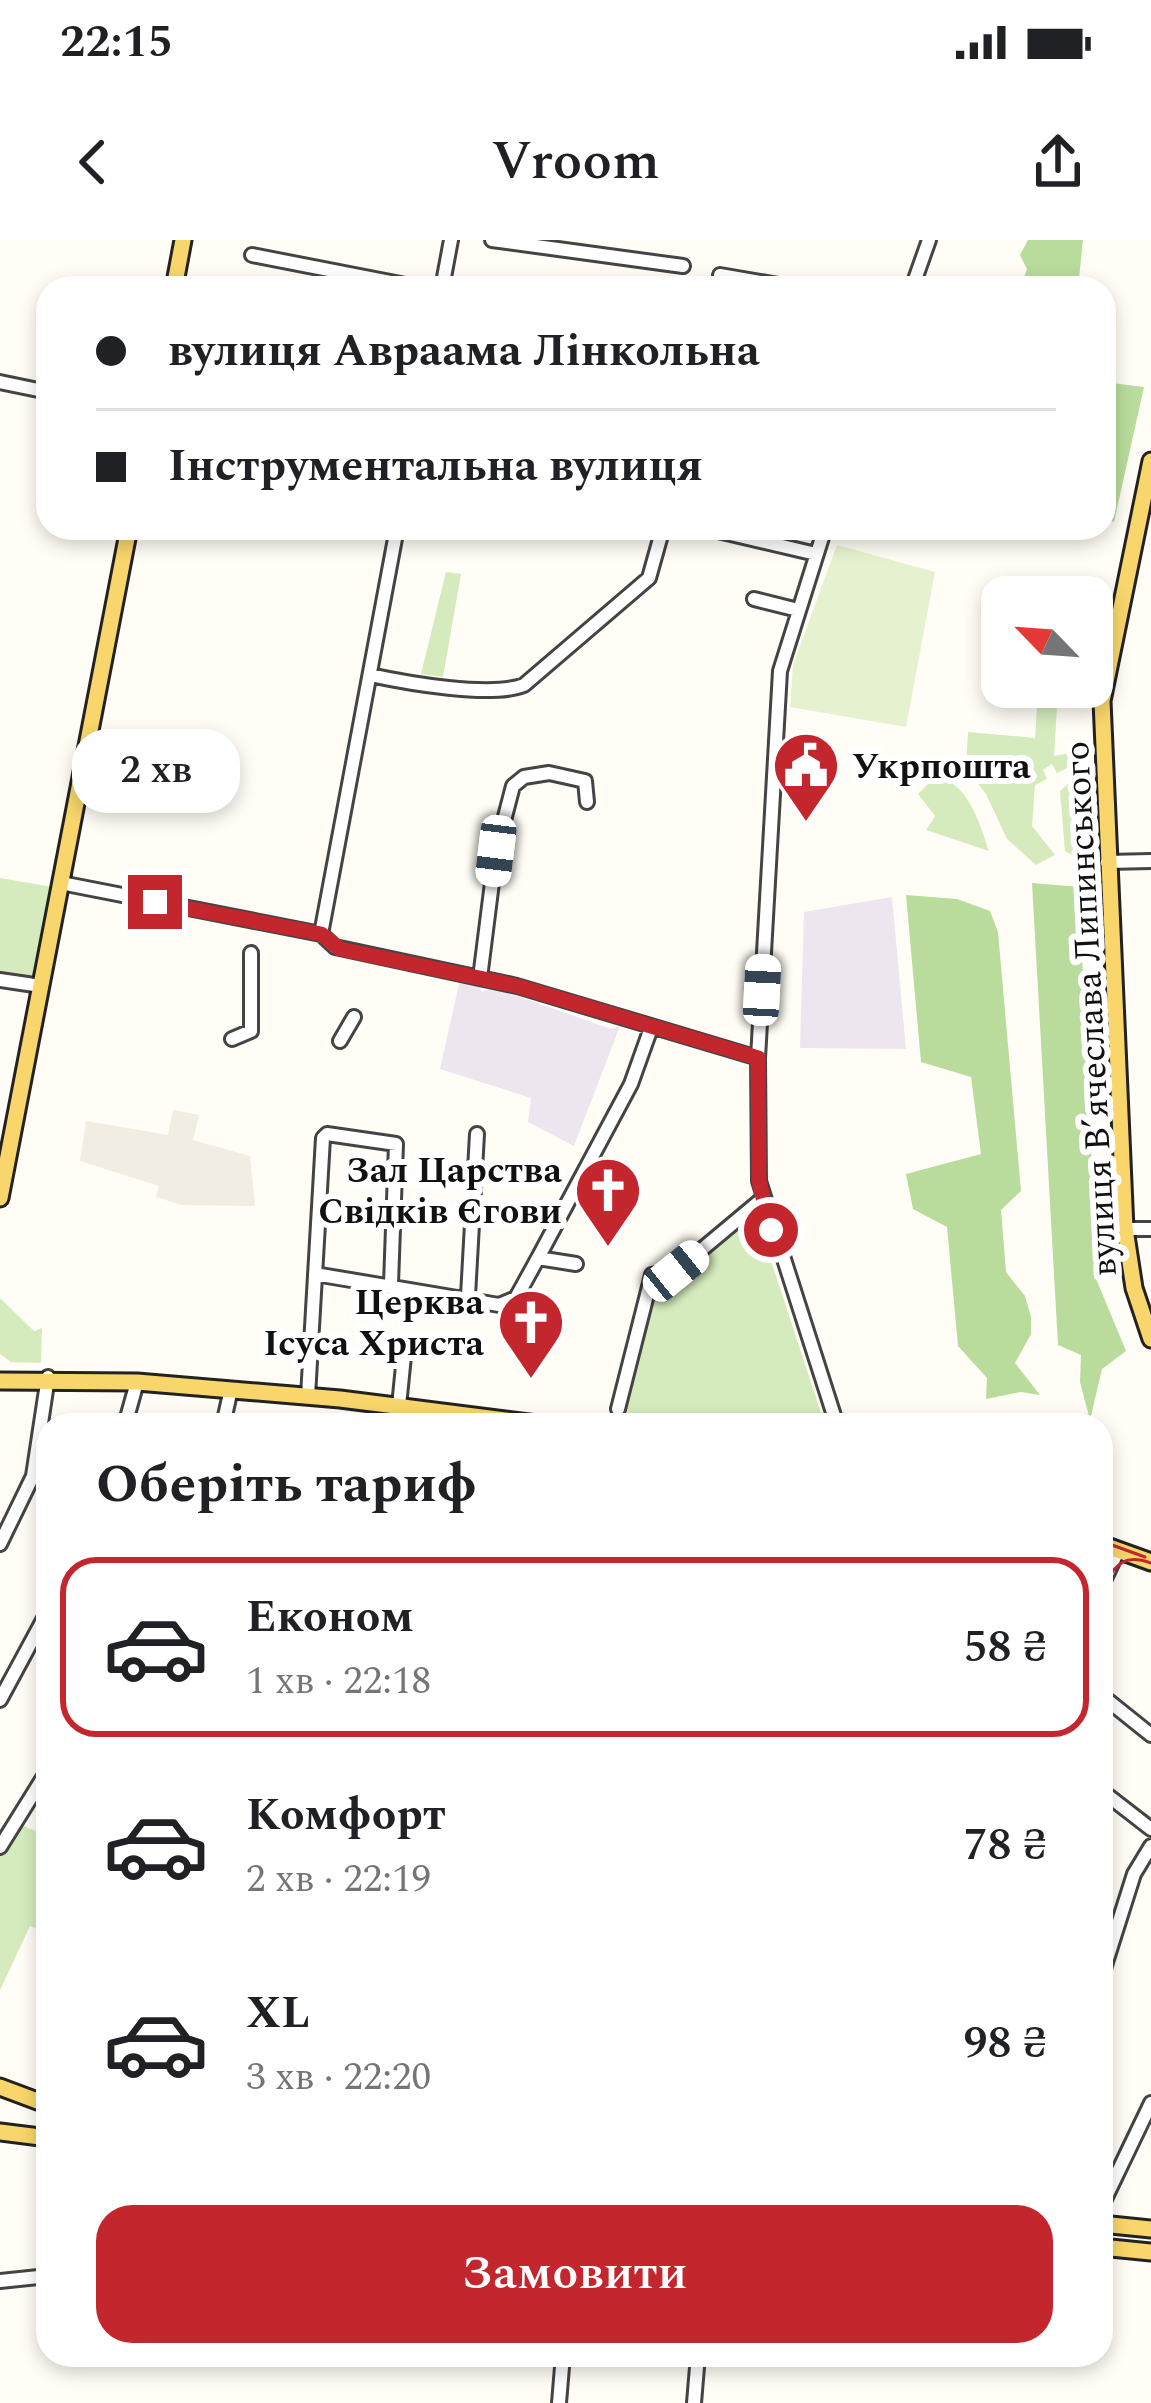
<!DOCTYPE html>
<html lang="uk">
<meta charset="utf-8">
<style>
:root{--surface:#fff;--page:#f6f6f6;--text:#202124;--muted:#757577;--line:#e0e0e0;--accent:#c4262e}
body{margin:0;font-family:Spectral,serif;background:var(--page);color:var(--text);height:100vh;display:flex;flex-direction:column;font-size:45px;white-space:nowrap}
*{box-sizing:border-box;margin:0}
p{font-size:39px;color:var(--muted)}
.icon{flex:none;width:66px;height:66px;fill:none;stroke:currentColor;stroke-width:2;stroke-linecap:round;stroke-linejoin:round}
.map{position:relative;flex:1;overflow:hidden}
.sheet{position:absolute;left:36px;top:1173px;width:1077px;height:954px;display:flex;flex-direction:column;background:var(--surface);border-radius:36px;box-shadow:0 6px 18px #0003}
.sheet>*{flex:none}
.guide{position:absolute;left:36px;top:36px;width:1080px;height:264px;border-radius:36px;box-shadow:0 6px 18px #0003;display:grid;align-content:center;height:264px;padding:0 60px;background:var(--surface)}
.needle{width:78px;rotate:295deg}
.controls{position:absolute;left:981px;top:336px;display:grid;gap:24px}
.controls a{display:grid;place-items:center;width:132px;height:132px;border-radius:24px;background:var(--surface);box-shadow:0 6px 18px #0003;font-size:60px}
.end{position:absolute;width:54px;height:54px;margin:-27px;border:15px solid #c4262e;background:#fff;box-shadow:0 0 0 6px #fff}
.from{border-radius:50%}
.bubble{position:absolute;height:84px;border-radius:36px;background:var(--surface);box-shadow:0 6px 18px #0003;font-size:39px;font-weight:600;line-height:84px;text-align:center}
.car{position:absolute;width:36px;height:72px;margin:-36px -18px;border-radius:15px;box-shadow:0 0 9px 3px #0007;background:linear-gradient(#fff 24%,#345 0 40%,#fff 0 76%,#345 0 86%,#fff 0)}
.guide b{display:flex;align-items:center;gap:42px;height:114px;font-size:45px}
.guide b+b{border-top:3px solid var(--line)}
.guide i{width:30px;height:30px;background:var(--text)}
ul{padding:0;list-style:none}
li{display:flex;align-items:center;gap:36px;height:180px;margin:0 24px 18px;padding:0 36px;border:6px solid transparent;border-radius:36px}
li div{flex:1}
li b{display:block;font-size:45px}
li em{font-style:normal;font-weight:600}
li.active{border-color:var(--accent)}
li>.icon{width:108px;height:108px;stroke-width:1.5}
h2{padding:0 60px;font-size:54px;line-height:144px}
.cta{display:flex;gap:24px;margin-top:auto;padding:24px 60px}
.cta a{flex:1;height:138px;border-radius:36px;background:var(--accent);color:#fff;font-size:48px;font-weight:600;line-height:138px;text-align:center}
.status{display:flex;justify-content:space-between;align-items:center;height:84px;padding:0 60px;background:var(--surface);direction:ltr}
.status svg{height:33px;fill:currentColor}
header{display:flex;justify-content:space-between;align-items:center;height:156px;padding:0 60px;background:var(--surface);font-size:54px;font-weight:600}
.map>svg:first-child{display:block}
.industrial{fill:#eee6ef}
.green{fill:#d5ebbd}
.forest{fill:#b9dc9c}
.pitch{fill:#e6f2cf}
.plaza{fill:#f1ede2}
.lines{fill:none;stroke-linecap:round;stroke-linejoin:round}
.minor-casing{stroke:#444;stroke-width:18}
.major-casing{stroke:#222;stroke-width:21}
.minor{stroke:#fff;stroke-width:12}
.major{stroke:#f9d66b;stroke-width:15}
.tram{stroke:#c4262e;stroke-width:3}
.route{stroke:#c4262e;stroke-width:15}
.labels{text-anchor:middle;stroke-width:12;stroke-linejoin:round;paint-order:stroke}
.poi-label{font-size:36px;font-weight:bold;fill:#111;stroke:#fff;text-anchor:end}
.street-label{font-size:36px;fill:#111;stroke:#fff}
</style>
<div class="status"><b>22:15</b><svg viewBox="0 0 49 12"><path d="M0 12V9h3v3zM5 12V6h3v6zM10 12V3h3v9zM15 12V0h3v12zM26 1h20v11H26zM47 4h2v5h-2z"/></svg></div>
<header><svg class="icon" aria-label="back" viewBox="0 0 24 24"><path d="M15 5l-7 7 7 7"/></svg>Vroom<svg class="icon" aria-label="share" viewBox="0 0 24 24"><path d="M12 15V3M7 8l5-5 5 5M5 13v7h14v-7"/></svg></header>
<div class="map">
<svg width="1151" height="2163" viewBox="0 0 1151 2163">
<rect width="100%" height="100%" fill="#fffdf5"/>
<!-- industrial -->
<path class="industrial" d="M892,657L906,809L800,808L804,672Z
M460,739L476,742L482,752L492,747L611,789L620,786L574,906L528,882L531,858L440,829Z"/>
<!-- green -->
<path class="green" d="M446,332L461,334L443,437L421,434Z
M1038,450L1058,451L1054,516L1077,512V523L1057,533L1052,524L1043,530L1047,539L1035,545L1032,586L1055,615L1036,625L1007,599L986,554L966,529L968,492L1035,498Z
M1088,526L1093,617L1080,620L1065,611L1060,551Z
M934,538C967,538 980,584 989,611L926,590L935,576L918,554Z
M0,638L53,647L35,742L0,737Z
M755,972L825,1185H648L615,1179H621L656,1039L678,1040Z
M0,1058L34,1091L42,1088L41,1123L11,1122L0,1114Z
M20,1584L48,1597V1694L30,1686L0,1750V1615Z"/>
<!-- forest -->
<path class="forest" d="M1028,0H1083L1078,48H1020L1027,29L1020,15Z
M1104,142L1144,147L1114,282L1104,279Z
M1032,643L1079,647L1097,1041L1126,1111L1102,1129L1090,1180L1080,1142L1081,1115L1058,1105Z
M906,655L957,659L990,671L998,692L1021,951L1001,970L1006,1032L1025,1056L1031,1077V1094L1015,1123L1040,1155L1021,1152L986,1159L987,1138L958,1106L947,987L913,969L906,934L981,914L971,837L921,822Z"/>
<!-- pitch -->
<path class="pitch" d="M837,305L935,332L906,487L790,467L793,425Z"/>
<!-- plaza -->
<path class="plaza" d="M173,870L199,875L193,900L250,916L255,966L182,965L156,957L159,946L80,921L86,881L168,895Z"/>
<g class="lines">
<defs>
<path id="minor" d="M492,0L683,26
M252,15L421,48
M720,35L796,48
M442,48L451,0
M912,48L929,0
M0,142L48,152
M705,288L816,314
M825,288L780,431L758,818L759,941L837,1185
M754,359L798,370
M370,435C407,443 491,458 524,445L649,338L663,288
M1107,622L1151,621
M61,643L321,694L335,707L517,746L758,818
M321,694L397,288
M480,738L496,611L513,546L524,537L549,533L585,541L587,562
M0,740L41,746
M232,799L251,791V713
M340,801L354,777
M1125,989H1151
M538,1018L631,844L651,788
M315,1034L499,1065L516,1058L538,1018L576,1024
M468,1056L477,894
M308,1156L323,898L327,894L396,904L391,1044
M399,1166L405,1106
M618,1169L652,1035L676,1031L761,960
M125,1185L137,1142
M223,1185L231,1149
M0,1304L33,1236L48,1137
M1101,1347L1118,1311
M1101,1455L1151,1495
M0,1460L48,1371
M1102,1551L1151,1589
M0,1607L48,1530
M1101,1738L1134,1634L1151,1606
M1104,1961L1151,1863
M0,2041L48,2036
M559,2163L563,2115
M694,2163L698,2115"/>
<path id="major" d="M174,48L183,0
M1151,221L1102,461L1125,989L1134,1048L1151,1099
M0,958L129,288
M0,1141L137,1142L340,1159L545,1185
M1101,1304L1151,1322
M0,1847L48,1865
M0,1892L48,1898
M1101,1984L1151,1989
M1101,2007L1151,2012"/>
</defs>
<!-- minor casing -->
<use href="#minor" class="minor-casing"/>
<!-- major casing -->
<use href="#major" class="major-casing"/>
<!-- minor -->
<use href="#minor" class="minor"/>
<!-- major -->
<use href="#major" class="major"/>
<!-- tram -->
<path class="tram" d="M1101,1301L1145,1317
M1101,1348C1117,1325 1122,1313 1151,1323"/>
</g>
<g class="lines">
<!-- route -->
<path class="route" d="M155,662L321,694L340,709L517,746L758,818L759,941L771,990"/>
</g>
<!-- icons -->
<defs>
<symbol id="civic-pin" viewBox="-11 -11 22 30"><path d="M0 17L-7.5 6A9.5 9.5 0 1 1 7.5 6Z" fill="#c4262e" stroke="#fff"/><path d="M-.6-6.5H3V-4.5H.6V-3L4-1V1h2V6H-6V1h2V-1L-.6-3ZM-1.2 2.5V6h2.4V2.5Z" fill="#fff"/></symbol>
<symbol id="church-pin" viewBox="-11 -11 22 30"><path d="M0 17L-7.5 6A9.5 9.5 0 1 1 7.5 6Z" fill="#c4262e" stroke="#fff"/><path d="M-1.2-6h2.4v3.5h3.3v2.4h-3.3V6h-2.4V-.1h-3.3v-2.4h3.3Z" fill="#fff"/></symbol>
</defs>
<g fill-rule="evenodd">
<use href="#civic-pin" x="768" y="487" width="76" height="104"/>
<use href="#church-pin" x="570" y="912" width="76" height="104"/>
<use href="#church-pin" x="493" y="1044" width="76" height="104"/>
</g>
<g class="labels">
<!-- poi labels -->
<g class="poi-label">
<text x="852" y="538" text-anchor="start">Укрпошта</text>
<text x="562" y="942">Зал Царства<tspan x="562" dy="41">Свідків Єгови</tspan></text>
<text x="484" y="1074">Церква<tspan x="484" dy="41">Ісуса Христа</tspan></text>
</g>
<!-- street labels -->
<g class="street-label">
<text transform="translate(1089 769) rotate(-93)" y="13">вулиця Вʼячеслава Липинського</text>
</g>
</g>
</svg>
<div class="controls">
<a><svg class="needle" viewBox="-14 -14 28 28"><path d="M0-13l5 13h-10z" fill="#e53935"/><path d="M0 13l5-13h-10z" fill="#757577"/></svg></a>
</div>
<i class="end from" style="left:771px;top:990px"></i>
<i class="end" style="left:155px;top:662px"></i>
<div class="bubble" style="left:72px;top:489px;width:168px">2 хв</div>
<i class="car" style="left:496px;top:611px;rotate:187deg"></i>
<i class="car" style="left:762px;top:750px;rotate:3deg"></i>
<i class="car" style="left:676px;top:1031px;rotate:51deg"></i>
<div class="guide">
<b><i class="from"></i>вулиця Авраама Лінкольна</b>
<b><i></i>Інструментальна вулиця</b>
</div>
<section class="sheet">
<h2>Оберіть тариф</h2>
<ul>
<li class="active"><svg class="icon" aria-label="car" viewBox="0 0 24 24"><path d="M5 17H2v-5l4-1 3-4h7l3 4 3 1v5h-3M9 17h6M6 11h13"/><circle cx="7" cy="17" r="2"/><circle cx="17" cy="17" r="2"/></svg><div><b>Економ</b><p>1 хв · 22:18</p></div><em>58 ₴</em></li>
<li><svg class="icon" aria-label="car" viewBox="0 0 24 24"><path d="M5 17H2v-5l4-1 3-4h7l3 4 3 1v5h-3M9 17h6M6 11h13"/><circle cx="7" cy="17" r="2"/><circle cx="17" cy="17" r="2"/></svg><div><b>Комфорт</b><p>2 хв · 22:19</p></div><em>78 ₴</em></li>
<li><svg class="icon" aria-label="car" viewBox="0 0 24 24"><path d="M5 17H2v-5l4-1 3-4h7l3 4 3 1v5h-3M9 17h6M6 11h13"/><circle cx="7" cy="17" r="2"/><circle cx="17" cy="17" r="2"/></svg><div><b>XL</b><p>3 хв · 22:20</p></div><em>98 ₴</em></li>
</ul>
<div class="cta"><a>Замовити</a></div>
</section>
</div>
